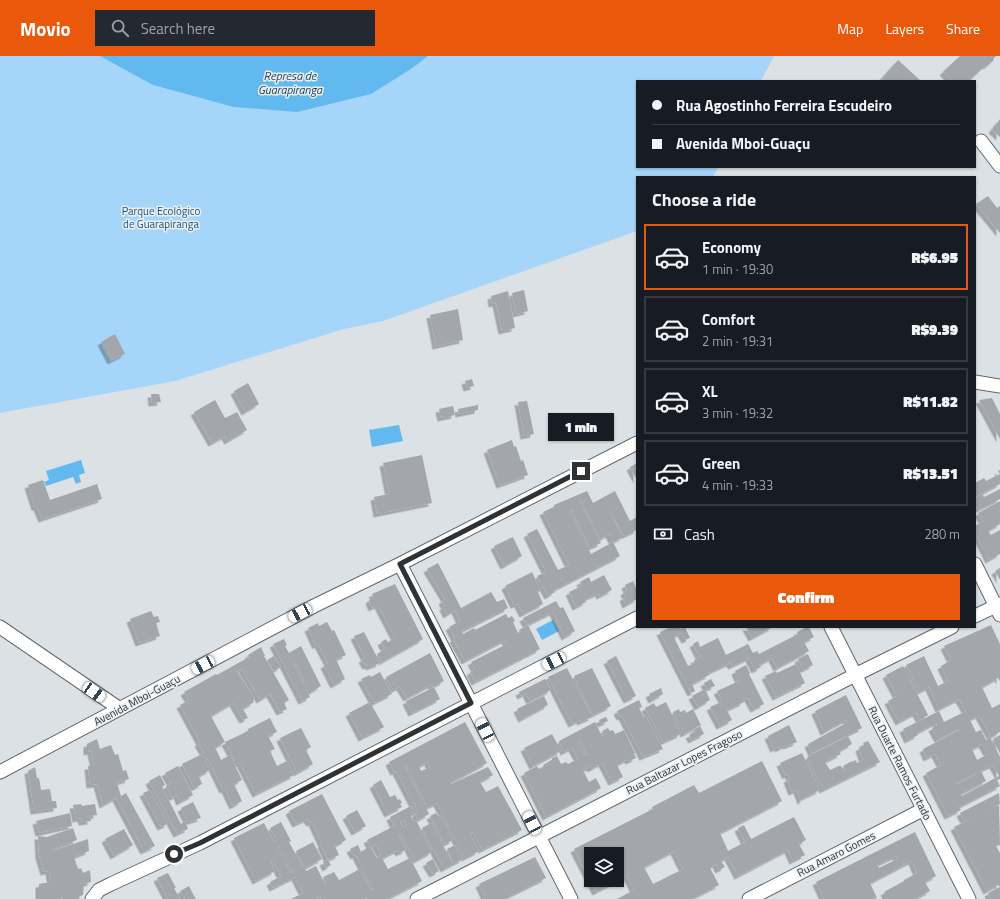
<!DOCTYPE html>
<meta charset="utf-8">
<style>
:root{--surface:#171b24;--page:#242831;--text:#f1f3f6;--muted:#9ea1a6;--line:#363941;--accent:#ea580c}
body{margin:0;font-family:"Titillium Web",sans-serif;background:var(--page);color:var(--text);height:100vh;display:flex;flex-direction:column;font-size:15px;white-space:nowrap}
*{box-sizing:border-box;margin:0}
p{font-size:13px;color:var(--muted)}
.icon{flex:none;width:22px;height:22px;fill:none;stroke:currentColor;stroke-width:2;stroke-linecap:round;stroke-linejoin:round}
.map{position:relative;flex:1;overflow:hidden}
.panel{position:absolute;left:636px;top:120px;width:340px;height:452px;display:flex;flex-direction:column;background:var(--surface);border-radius:0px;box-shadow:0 1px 3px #0004}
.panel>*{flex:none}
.top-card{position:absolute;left:636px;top:24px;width:340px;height:88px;border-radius:0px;box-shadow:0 1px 3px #0004;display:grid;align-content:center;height:88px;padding:0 16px;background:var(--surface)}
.tools{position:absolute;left:584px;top:791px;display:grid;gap:8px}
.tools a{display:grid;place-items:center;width:40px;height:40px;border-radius:0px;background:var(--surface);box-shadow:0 1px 3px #0004;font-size:20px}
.end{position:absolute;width:18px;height:18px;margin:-9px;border:5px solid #2f3132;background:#fff;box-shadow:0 0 0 2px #fff}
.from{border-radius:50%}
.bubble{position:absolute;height:28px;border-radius:0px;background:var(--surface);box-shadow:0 1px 3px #0004;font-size:13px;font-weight:800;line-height:28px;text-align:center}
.car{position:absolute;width:12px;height:24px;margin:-12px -6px;border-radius:5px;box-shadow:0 0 3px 1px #0007;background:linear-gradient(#fff 24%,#345 0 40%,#fff 0 76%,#345 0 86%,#fff 0)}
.top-card b{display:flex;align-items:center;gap:14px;height:38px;font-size:15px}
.top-card b+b{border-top:1px solid var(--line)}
.top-card i{width:10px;height:10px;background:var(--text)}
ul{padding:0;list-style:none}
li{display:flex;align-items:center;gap:12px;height:66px;margin:0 8px 6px;padding:0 8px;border:2px solid var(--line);border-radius:0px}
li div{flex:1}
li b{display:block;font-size:15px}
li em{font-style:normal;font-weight:800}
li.selected{border-color:var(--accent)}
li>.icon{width:36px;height:36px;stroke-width:1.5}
h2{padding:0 16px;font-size:18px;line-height:48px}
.pay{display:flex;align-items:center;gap:10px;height:44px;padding:0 16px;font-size:15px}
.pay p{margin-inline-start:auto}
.action{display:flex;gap:8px;margin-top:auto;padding:8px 16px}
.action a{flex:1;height:46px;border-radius:0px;background:var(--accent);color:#fff;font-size:16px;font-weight:800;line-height:46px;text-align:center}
header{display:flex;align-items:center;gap:24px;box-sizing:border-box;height:56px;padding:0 20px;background:var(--accent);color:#fff}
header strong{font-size:19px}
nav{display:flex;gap:22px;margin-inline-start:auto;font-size:14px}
.search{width:280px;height:36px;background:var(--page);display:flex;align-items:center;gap:10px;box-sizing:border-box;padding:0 14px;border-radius:0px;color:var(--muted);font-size:15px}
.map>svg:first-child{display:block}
.green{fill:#a6d5fa}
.water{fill:#61b9f0}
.building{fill:#a3a7ab;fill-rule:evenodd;filter:url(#shadow)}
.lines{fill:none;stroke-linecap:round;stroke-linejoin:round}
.street-casing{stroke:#63676b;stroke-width:15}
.street{stroke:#fff;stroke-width:13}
.route{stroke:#2f3132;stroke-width:5}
.labels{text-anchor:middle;stroke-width:3;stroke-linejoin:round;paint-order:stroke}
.park-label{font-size:11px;fill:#1b547c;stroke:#e9eef2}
.street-label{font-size:11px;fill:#2f3132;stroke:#e9eef2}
.water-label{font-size:12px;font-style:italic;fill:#173d54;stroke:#e9eef2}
</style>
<header>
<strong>Movio</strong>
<div class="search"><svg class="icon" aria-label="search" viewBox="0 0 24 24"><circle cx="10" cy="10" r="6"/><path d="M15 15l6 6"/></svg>Search here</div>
<nav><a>Map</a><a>Layers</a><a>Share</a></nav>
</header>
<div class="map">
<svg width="1000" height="843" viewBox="0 0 1000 843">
<defs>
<filter id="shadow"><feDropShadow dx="-3.5" dy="3.5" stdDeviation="0" flood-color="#0004"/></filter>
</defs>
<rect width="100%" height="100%" fill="#dce1e5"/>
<!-- green -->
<path class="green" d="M0,0H774L761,25H637V111H718L713,121H637V175L383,265L344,273L175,325L0,357Z"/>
<!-- water -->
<path class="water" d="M100,0H428L411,13L371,38L297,56L234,51L153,29Z
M399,369L403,385L372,391L369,374Z
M81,404L85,417L79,419L81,426L76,428L73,421L46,430L44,426L49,424L46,415Z
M553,564L559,575L542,584L536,573Z"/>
<!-- building -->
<path class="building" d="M960,0H996L993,3L994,4L987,10L986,9L969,25H952L943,16Z
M898,4L921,25H886L882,22Z
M1000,63V81L992,74Z
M988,140L997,152L1000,150V177L976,148Z
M524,234L528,255L516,258L512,237Z
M508,235L515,272L502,275L496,247L492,248L491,240Z
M458,253L463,284L436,290L430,259Z
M115,278L125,298L111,305L101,286Z
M472,323L474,330L467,332L465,325Z
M248,327L259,348L245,356L234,335Z
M151,338H159L161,346L152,347Z
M992,342L1000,358V383L979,344Z
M215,344L225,362L237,356L247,374L228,385L225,380L212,387L194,356Z
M527,345L534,378L524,380L518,346Z
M478,349V354L459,358L458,353Z
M453,350L455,359L441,362L439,353Z
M512,384L514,391L516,390L521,405L523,404L528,419L500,429L487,394Z
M422,399L432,447L377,458L374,441L389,438L383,407Z
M637,407V424L630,411Z
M1000,414V428L975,441V427L984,422L986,425L1000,418L998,415Z
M43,424L50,444L97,428L102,443L42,463L37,451H35L28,429Z
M1000,433V443L978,454L975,448V442L982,438L984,441Z
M587,435L593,447L615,435L630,465L637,461V474L624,480L607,449L623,481L613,486L620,500L554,534L555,536L548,540L537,520L546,516L527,478L537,473L558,514L569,509L543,456L554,451V449ZM581,444L601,483L609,478L613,486L591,498L570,455L572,454L590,492L601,487L579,445Z
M1000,445V468L988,475L991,479L1000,474V498L989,504L975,476V470L983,465L978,457Z
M513,481L522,500L504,510L494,490Z
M438,507L461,552L491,536L497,546L504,543L508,552L462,575L463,578L474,572L475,574L506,558L508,562L512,560L515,565L513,566L518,577L521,576L519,574L528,569L540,593L475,626L470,616L475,613L471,606L507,588L505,584L465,605L453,583L455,582L449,571L460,565L455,554L447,559L443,551L445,550L442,545L445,543L427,513Z
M1000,512V524L995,515Z
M532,516L541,535L538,536L543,548L523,558L518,548L514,549L505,530Z
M604,519L612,534L600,540L599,537L585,543L586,546L576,551L569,536L582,530L580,526L589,521L591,526Z
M633,525L637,534V543L626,549L623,542L626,540L624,536L627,534L625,529Z
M395,528L423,583L382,606L377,598L385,593L381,586L386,583L388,586L395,582L378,549L372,552L369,544L374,541L372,538Z
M556,545L560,552L563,551L575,575L565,581L553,556L527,569L523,562Z
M151,555L154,561L158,560L160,566L156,567L160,580L139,587L130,563Z
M327,566L332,575L334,574L346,599L336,603L345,623L334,629L324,609L328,607L318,588L316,590L308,572L318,567L319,570Z
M991,569L1000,588V625L998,622L982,631L992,652L1000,648V676L991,681L979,659L970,664L976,676L981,674L986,684L990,681L1000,701V723L997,724L1000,730L959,751L961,754L948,760L926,717L941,709L935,698L927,702L923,693L959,674V673L938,683L932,672L937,669L936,667L917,677L918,679L908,684L903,673L939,655L944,666L966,655L959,643L939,653L929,631L919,636L906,609L924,600L938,630L948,625L941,610L951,604L944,590ZM982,688L988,698L977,704L972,693ZM993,709L999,720L962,740L961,738L986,725L981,715L957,728L956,727Z
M671,571H679L680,573L685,571L690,582L685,584L681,577L674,581L688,610L695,607L694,604L700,601L693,588L698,585L700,591L718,582L726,599L748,588L753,597L757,595L759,598L798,578L797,576L807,571H809L814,581L804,586L809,595L777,612L772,602L759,609L761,611L755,614L749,602L732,610L730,607L708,617L709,619L692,628L695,635L691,637L660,576Z
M746,571H773L752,582Z
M364,576L380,607L370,611L368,609L366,610L362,603L365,602L354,580Z
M284,583L287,589L285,590L289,597L301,590L321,630L311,636L296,607L294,608L310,641L302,645L273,588Z
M261,591L265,600H264L289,644L284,647L287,653L280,656L270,638L260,644L242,613L237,615L255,643L253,644L254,646L243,653L248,662L243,664L233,647L211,660L225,686L215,691L221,704L230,699L242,724L234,728L242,745L233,750L225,733L223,734L208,703L205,705L210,714L199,720L202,728L194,732L182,708L204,697L198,687L200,686L180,649L189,644L184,636L216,618L217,619L249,601L248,599Z
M430,597L444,625L433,631L431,629L407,642L400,631L393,634L386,621Z
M808,598L813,609L803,614L798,603Z
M274,600L281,611L274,615L267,604Z
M616,600L636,640L627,644L607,605Z
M796,608L805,627L776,641L765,620L776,615L777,617Z
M746,609L750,617L749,618L764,648L754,653L748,642L743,644L744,646L727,654L732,664L720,670L710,651L723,645L717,635L739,625L735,615Z
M903,610L928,659L920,664L916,657L899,666L888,645L897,640L886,619Z
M567,612L592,661L581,666L580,664L572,668L548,621Z
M592,612L611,650L593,659L574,620Z
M380,616L392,638L374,647L361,623L370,619L371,621Z
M545,623L551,634L530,645L526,637L521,640L519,636Z
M711,623L715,630L707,633L704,627Z
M434,631L440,643L412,657L406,645Z
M661,632L663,638L652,644L649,638Z
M705,633L710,644L698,651L692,640Z
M846,639L862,672L812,697L808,688L848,666L846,664L824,676L815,655Z
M544,640L548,649L522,663L517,653Z
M639,644L642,651L639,652L644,661L646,660L663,693L643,701L622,660L620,661L617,655Z
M370,646L384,671L362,682L349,657Z
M666,646L681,678L663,686L645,652L654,647L656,651Z
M679,653L680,656L685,654L686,657L693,653L701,669L684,678L673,656Z
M606,661L608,665L601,668L599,664Z
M270,662L277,676L268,680L275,693L270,695L277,710L287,705L294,719L256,738L240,707L237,708L225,686L248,675V673Z
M465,666L487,707L450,727L451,728L488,711L493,719L480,726L486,736L498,730L522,774L482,794L473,776L470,778L479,795L465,802L437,747L426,752L429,758L418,764L415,758L417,757L414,751L416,750L415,747L413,748L396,715L394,716L389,706ZM428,706L430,711L421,715L419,710ZM406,709L426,748L424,749L404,710Z
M595,666L602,680L604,679L602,675L608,672L610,675L613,674L615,678L624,674L635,697H634L636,702L629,705L628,703L617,709L623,721L612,726L602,707L591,713L590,711L583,714L589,726L596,722L601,732L546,761L524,717L537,710L539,713L544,711L543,709L552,704V702L557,700L561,708L566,706L568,708L578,703L572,692L564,696L559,685ZM580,684L587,699L585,700L577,685Z
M789,669L797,686L787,690L786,689L779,693L778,691L774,693L768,680Z
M700,670L704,678L692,684L689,679L695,676L694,674Z
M301,672L311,691L306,694L313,708L297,717L280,682Z
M552,678L561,695L533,710L524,692Z
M1000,679V698L993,683Z
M848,680L852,688L839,695L841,698L825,706L830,714L839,710H841L843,713L845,712L843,710L852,705V706L856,704L857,707L863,704L859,692L864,689L863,687L868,685L880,706L823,734L807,701Z
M97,683L100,693L111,689L115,699L118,698L123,715L126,714L129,723L117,727L121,740L126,737L155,790L144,795L116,742L103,749L97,728L90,729L88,710H94L91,695L87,696V688Z
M802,697L820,734L803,742L804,743L801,745L797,734L792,736L787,723L790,722L788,718L786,720L780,707Z
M762,705L782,745L720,777L728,795L745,786L738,772L744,769L751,783L794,761L806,784L799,788L805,799L793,805L788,794L738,820L728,801L721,805L725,811L719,814L716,808L710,812L719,829L691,843H617L634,834L627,820L596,836L574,793L653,753L652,751L694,729L699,737ZM674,795L683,813L653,828L644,811ZM591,798H617V824H591Z
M178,710L193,739L180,746L177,739L172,742L166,730L171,727L165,717Z
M35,711L37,722H39L41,734L50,733L52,745H56L57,752L34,755L28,715Z
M160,719L165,729L162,731L181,768L185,765L188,773L177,778L149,725Z
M381,724L390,741L395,739L398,744L400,743L402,747L400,748L402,751L388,758L373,729Z
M150,734L168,768L161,771L143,737Z
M999,737L1000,748L965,766L960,757Z
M322,738L346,784L335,790L339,799L328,804L321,789L322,788L312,766L310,767L307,763L296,768L289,755Z
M193,746L201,762L188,766L181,752Z
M81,748L82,750L95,748L97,759L90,760L91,765L82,766L81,762L76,763L73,749Z
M999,749L1000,789L996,790L1000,797V843H991L988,837L1000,831L998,829L987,835L954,771Z
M411,750L415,758L411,760L414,766L416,764L432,796L415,805L401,778L399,779L406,794L399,797L398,794L382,802L388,813L410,802L422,825L387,843H367V842L364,843H321L320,841L316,843H291L303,837L295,821L273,832L270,826L281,820L273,805L271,807L275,815L256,825L234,782L264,767L274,786L277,785L270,772L281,766L291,785L289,786L302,810H304L296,795L313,786L322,803L305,812L306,815L316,810L325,828L327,827L323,821L334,816L339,824L360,813L371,834L373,833L356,799L370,790L377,802L381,799L375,788L371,791L367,784L394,770L390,761ZM404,764L407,769L403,771L400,766ZM280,790L293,816L291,817L277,791Z
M357,754L366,770L355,776L346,760Z
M70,757L72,770L39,777L36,765Z
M436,757L438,760L440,759L453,784L445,788L430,760Z
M431,767L452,806H453L447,793L455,789L463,803L444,813L422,772Z
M73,772L77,784L52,793V795L88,783L89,795L74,801L78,813L81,812L83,817L90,814L91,826L84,828L83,839L78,841V843H65V841L60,843H39V828L51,826L49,815L44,816L39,799L38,780L47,781Z
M124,773L133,789L114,800L105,783Z
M915,776L936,820L925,826L930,835L915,843H888L884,836L904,825V824L917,817L912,805L870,827L877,842L874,843H824L816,826ZM896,800L897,803L879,812L877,809Z
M358,789L361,796L354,800L350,793Z
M535,801L546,822L504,843H486L479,828Z
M433,803L439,815L433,818L426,807Z
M328,804L331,809L326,812L323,806Z
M168,817L176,832H174L180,843H168L157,822Z
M189,830L192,836L196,843H185L180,835Z"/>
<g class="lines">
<defs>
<path id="street" d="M981,85L1000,110
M975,326L1000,330
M400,508L571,843
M975,508L1000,559
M975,560L1000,548
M0,571L120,653
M831,571L969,843
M0,716L314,550L400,508L637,387
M92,843L99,834L111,828L200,787L637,562
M417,843L855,619L952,571
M749,843L924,753"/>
</defs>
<!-- street casing -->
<use href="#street" class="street-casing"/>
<!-- street -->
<use href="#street" class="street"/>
</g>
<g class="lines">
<!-- route -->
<path class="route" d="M174,798L200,787L471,647L400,508L581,415"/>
</g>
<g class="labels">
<!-- park labels -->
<g class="park-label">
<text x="161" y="159">Parque Ecológico<tspan x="161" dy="13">de Guarapiranga</tspan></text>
</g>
<!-- street labels -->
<g class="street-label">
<text transform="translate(137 644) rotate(-28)" y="4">Avenida Mboi-Guaçu</text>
<text transform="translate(684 706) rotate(-27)" y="4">Rua Baltazar Lopes Fragoso</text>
<text transform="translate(900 707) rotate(63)" y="4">Rua Duarte Ramos Furtado</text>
<text transform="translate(836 798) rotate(-27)" y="4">Rua Amaro Gomes</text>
</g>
<!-- water labels -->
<g class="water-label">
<text x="290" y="24">Represa de<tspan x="290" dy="14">Guarapiranga</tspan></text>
</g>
</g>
</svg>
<div class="tools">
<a><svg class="icon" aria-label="layers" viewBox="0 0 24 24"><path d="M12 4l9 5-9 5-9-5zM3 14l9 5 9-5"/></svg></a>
</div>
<i class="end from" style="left:174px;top:798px"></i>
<i class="end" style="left:581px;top:415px"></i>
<div class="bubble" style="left:548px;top:357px;width:66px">1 min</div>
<i class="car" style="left:300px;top:557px;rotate:242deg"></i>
<i class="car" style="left:554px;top:605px;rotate:243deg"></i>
<i class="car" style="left:203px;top:609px;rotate:242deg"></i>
<i class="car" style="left:94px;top:636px;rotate:125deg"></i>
<i class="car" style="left:485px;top:674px;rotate:333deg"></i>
<i class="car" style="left:532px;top:767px;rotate:333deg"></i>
<div class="top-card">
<b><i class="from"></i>Rua Agostinho Ferreira Escudeiro</b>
<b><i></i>Avenida Mboi-Guaçu</b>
</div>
<section class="panel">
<h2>Choose a ride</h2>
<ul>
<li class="selected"><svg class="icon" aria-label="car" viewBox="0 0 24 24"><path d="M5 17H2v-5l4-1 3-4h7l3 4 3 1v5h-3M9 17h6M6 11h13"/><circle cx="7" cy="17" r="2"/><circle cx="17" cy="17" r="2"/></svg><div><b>Economy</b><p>1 min · 19:30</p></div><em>R$6.95</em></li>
<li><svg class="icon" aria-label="car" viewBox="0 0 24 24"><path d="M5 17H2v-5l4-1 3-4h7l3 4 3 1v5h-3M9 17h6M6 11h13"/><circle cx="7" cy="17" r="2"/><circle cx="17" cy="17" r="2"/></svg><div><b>Comfort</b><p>2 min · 19:31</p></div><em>R$9.39</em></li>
<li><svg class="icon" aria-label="car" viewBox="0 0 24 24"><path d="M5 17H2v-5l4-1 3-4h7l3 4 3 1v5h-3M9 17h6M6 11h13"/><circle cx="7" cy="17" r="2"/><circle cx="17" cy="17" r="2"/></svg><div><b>XL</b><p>3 min · 19:32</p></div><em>R$11.82</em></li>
<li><svg class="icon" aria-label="car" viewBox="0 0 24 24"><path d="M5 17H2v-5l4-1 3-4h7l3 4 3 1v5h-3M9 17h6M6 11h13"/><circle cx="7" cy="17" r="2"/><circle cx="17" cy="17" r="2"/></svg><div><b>Green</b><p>4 min · 19:33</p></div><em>R$13.51</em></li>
</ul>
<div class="pay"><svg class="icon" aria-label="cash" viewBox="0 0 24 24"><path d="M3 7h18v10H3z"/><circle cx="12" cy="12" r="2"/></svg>Cash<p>280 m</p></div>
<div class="action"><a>Confirm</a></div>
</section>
</div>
